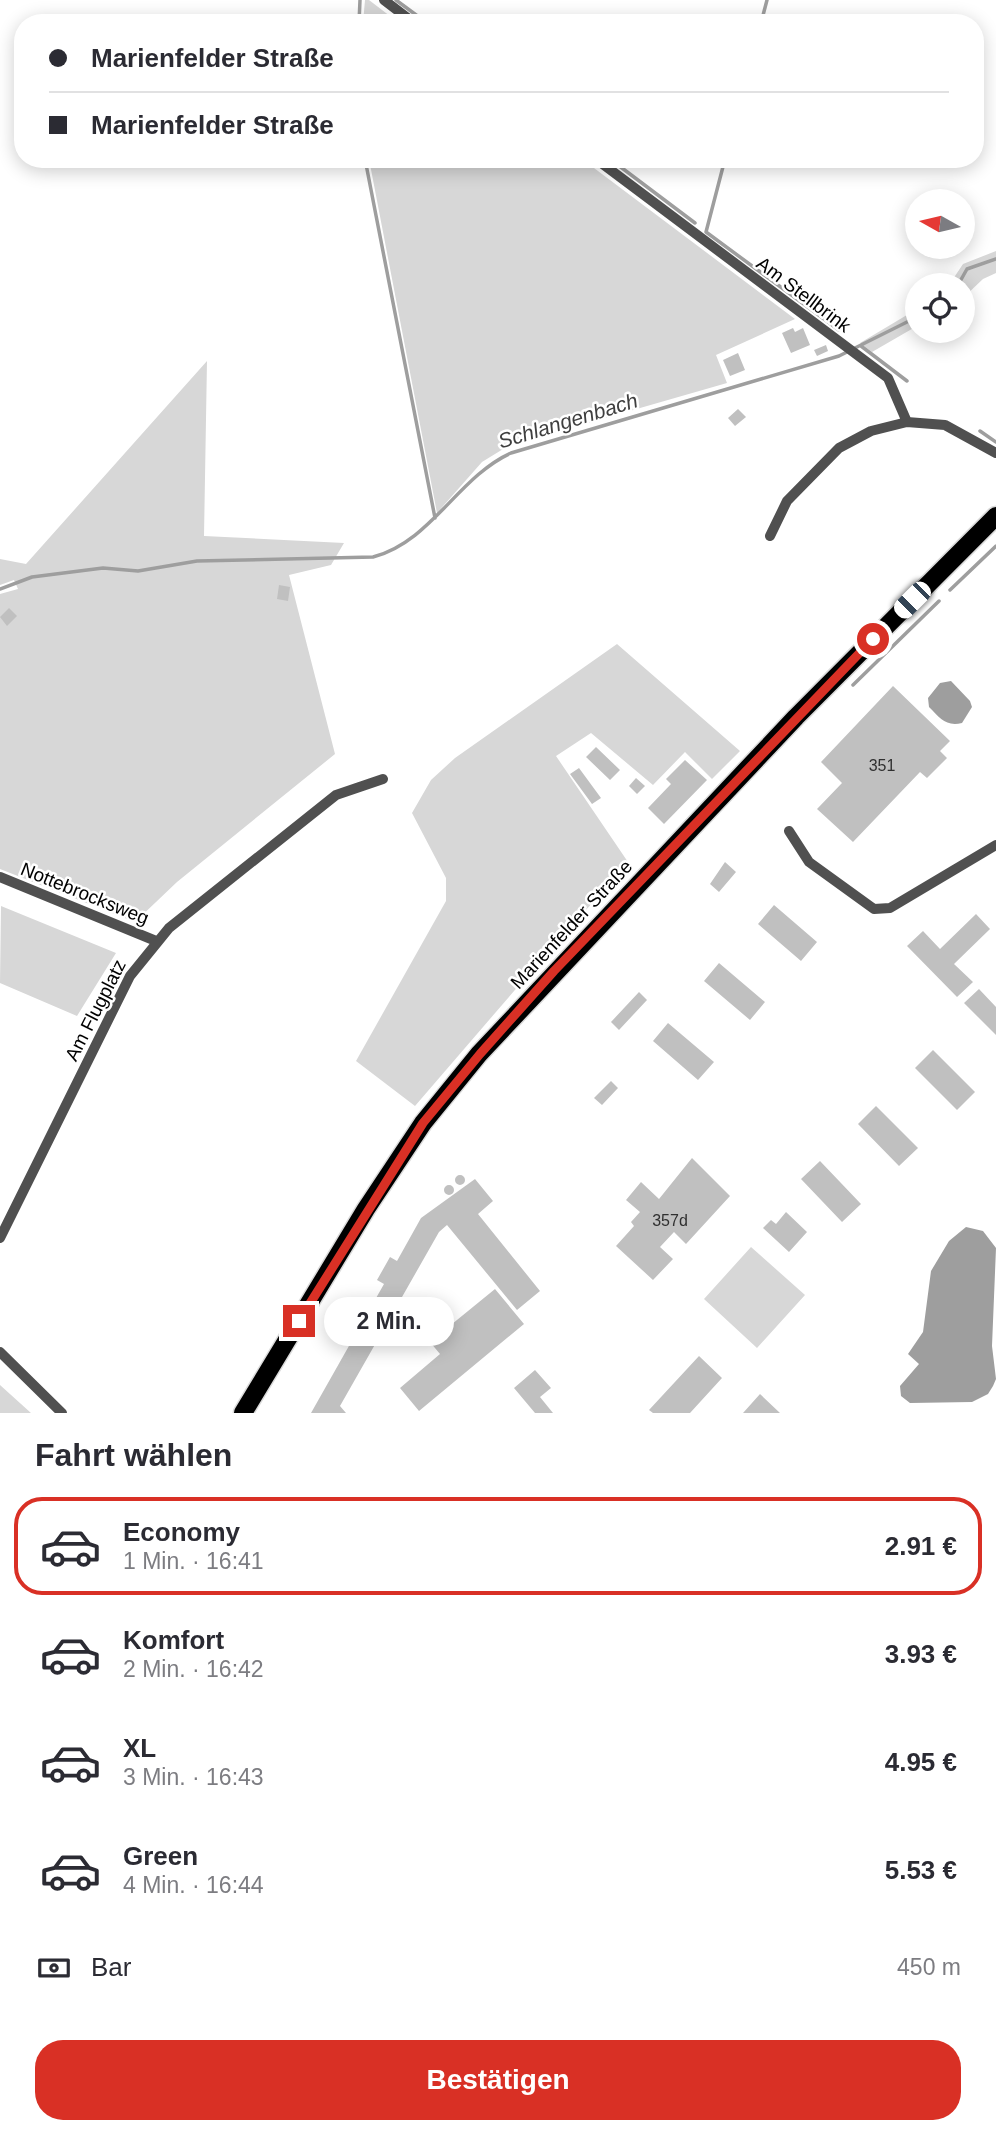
<!DOCTYPE html>
<html lang="de">
<meta charset="utf-8">
<style>
:root{--surface:#fff;--page:#f2f2f3;--text:#2b2b33;--muted:#7c7c81;--line:#e1e1e2;--accent:#d93025}
body{margin:0;font-family:Arial,sans-serif;background:var(--page);color:var(--text);height:100vh;display:flex;flex-direction:column;font-size:26px;white-space:nowrap}
*{box-sizing:border-box;margin:0}
p{font-size:23px;color:var(--muted)}
.icon{flex:none;width:38px;height:38px;fill:none;stroke:currentColor;stroke-width:2;stroke-linecap:round;stroke-linejoin:round}
.map{position:relative;height:1413px;overflow:hidden}
.details{display:flex;flex-direction:column;background:var(--surface);flex:1}
.details>*{flex:none}
.hud{position:absolute;left:14px;top:14px;width:970px;height:154px;border-radius:28px;box-shadow:0 4px 18px #0003;display:grid;align-content:center;height:154px;padding:0 35px;background:var(--surface)}
.needle{width:46px;rotate:278deg}
.controls{position:absolute;left:905px;top:189px;display:grid;gap:14px}
.controls a{display:grid;place-items:center;width:70px;height:70px;border-radius:50%;background:var(--surface);box-shadow:0 4px 18px #0003;font-size:35px}
.end{position:absolute;width:32px;height:32px;margin:-16px;border:9px solid #d93025;background:#fff;box-shadow:0 0 0 4px #fff}
.from{border-radius:50%}
.bubble{position:absolute;height:49px;border-radius:24px;background:var(--surface);box-shadow:0 4px 18px #0003;font-size:23px;font-weight:700;line-height:49px;text-align:center}
.car{position:absolute;width:21px;height:42px;margin:-21px -10px;border-radius:9px;box-shadow:0 0 5px 2px #0007;background:linear-gradient(#fff 24%,#345 0 40%,#fff 0 76%,#345 0 86%,#fff 0)}
.hud b{display:flex;align-items:center;gap:24px;height:66px;font-size:26px}
.hud b+b{border-top:2px solid var(--line)}
.hud i{width:18px;height:18px;background:var(--text)}
ul{padding:0;list-style:none}
li{display:flex;align-items:center;gap:21px;height:98px;margin:0 14px 10px;padding:0 21px;border:4px solid transparent;border-radius:28px}
li div{flex:1}
li b{display:block;font-size:26px}
li em{font-style:normal;font-weight:700}
li.selected{border-color:var(--accent)}
li>.icon{width:63px;height:63px;stroke-width:1.5}
h2{padding:0 35px;font-size:32px;line-height:84px}
.pay{display:flex;align-items:center;gap:18px;height:77px;padding:0 35px;font-size:26px}
.pay p{margin-inline-start:auto}
.primary-button{display:flex;gap:14px;margin-top:auto;padding:14px 35px}
.primary-button a{flex:1;height:80px;border-radius:28px;background:var(--accent);color:#fff;font-size:28px;font-weight:700;line-height:80px;text-align:center}
.map>svg:first-child{display:block}
.green{fill:#d7d7d7}
.water{fill:#9e9e9e}
.lines{fill:none;stroke-linecap:round;stroke-linejoin:round}
.stream{stroke:#9e9e9e;stroke-width:3.5}
.building{fill:#c0c0c0}
.primary-casing{stroke:#dbdbdb;stroke-width:21}
.minor{stroke:#505050;stroke-width:10}
.primary{stroke:#000;stroke-width:18}
.route{stroke:#d93025;stroke-width:9}
.labels{text-anchor:middle;stroke-width:5;stroke-linejoin:round;paint-order:stroke}
.number-label{font-size:16px;fill:#303030}
.street-label{font-size:19px;fill:#000;stroke:#fff}
.water-label{font-size:21px;font-style:italic;fill:#3f3f3f;stroke:#fff}
</style>
<div class="map">
<svg width="996" height="1413" viewBox="0 0 996 1413">
<rect width="100%" height="100%" fill="#fff"/>
<!-- green -->
<path class="green" d="M365,0H369L399,23H363Z
M369,159H582L795,319L716,355L727,383L508,446L482,462L437,513Z
M996,251V273L983,279L963,298L962,285H949L963,264Z
M917,309V326L872,352L860,343Z
M207,361L204,536L344,543L331,565L289,575L335,754L177,882L135,922L0,869V594L18,589L14,580L0,585V559L26,564Z
M617,644L740,751L712,779L685,752L653,785L591,733L556,756L630,865L570,926L415,1106L356,1061L446,901V878L412,813L431,780L455,758Z
M1,906L116,953L77,1016L0,983Z
M751,1247L805,1295L757,1348L704,1299Z
M0,1385L31,1413H0Z"/>
<!-- water -->
<path class="water" d="M951,681L970,701L972,707L962,723C946,727 940,718 929,707L928,698L940,683Z
M966,1227L983,1231L996,1248L992,1346L996,1379L993,1386L988,1394L972,1402L910,1403L901,1396L900,1386L919,1364L908,1354L923,1332L931,1271L949,1241Z"/>
<g class="lines">
<!-- stream -->
<path class="stream" d="M396,0L427,23
M359,23L360,0
M761,23L767,0
M365,159L435,518
M610,159L695,223
M725,159L706,232L839,330
M958,285L967,269L996,259
M861,346L907,381
M980,431L996,442
M0,589L32,577L103,568L138,571L197,561L373,557C431,542 458,477 511,453L839,356L917,317
M950,590L996,546
M853,685L939,601"/>
</g>
<!-- building -->
<path class="building" d="M793,328L795,332L803,328L810,345L791,353L782,333Z
M826,345L828,351L817,356L814,350Z
M738,353L745,370L730,376L723,360Z
M738,409L746,417L735,426L728,418Z
M279,585L290,587L288,601L277,599Z
M9,608L17,616L7,626L0,617Z
M893,686L950,741L940,751L947,758L927,778L920,772L853,842L817,809L842,783L821,762Z
M596,747L620,770L610,780L586,757Z
M685,760L707,780L664,824L648,808L671,784L666,779Z
M579,768L601,798L592,804L570,774Z
M636,778L645,786L637,794L629,786Z
M725,862L736,872L719,892L710,884Z
M774,905L817,942L801,961L758,924Z
M976,914L990,929L954,964L973,982L957,997L907,946L923,931L940,949Z
M719,963L765,1002L750,1020L704,981Z
M979,989L996,1007V1035L964,1003Z
M639,992L647,1000L619,1030L611,1022Z
M668,1023L714,1062L698,1080L653,1041Z
M933,1050L975,1092L957,1110L915,1068Z
M611,1081L618,1088L602,1105L594,1098Z
M876,1106L918,1148L899,1166L858,1124Z
M692,1158L730,1196L686,1244L674,1232L660,1247L673,1259L653,1280L616,1246L634,1226L631,1222L640,1212L626,1200L641,1182L659,1199Z
M820,1161L861,1204L842,1222L801,1179Z
M455 1180a5 5 0 1 1 10 0a5 5 0 1 1-10 0Z
M475,1179L493,1201L478,1214L540,1291L517,1310L447,1225L439,1232L340,1406L346,1413H311L384,1284L377,1280L390,1257L397,1261L421,1218Z
M444 1190a5 5 0 1 1 10 0a5 5 0 1 1-10 0Z
M786,1212L807,1232L789,1252L763,1228L771,1220L776,1224Z
M495,1289L524,1324L419,1411L400,1388L440,1354L430,1342Z
M699,1356L722,1378L690,1413H653L649,1410Z
M535,1370L551,1388L540,1397L553,1413H535L514,1388Z
M760,1394L780,1413H743Z"/>
<g class="lines">
<defs>
<path id="primary" d="M243,1413L366,1209L423,1123L479,1054L796,717L996,516"/>
</defs>
<!-- primary casing -->
<use href="#primary" class="primary-casing"/>
<!-- minor -->
<path class="minor" d="M384,0L414,23
M596,159L888,378L907,422
M770,536L787,501L839,448L871,431L907,422L945,425L996,453
M789,831L809,862L874,909L890,908L996,845
M0,877L156,941
M0,1238L130,976L169,928L336,795L383,779
M0,1352L62,1413"/>
<!-- primary -->
<use href="#primary" class="primary"/>
</g>
<g class="lines">
<!-- route -->
<path class="route" d="M299,1321L423,1123L480,1054L554,971L873,639"/>
</g>
<g class="labels">
<!-- number labels -->
<g class="number-label">
<text x="882" y="771">351</text>
<text x="670" y="1226">357d</text>
</g>
<!-- street labels -->
<g class="street-label">
<text transform="translate(804 294) rotate(37)" y="7">Am Stellbrink</text>
<text transform="translate(85 893) rotate(22)" y="7">Nottebrocksweg</text>
<text transform="translate(571 924) rotate(-47)" y="7">Marienfelder Straße</text>
<text transform="translate(95 1010) rotate(-63)" y="7">Am Flugplatz</text>
</g>
<!-- water labels -->
<g class="water-label">
<text transform="translate(568 421) rotate(-17)" y="7">Schlangenbach</text>
</g>
</g>
</svg>
<div class="controls">
<a><svg class="needle" viewBox="-14 -14 28 28"><path d="M0-13l5 13h-10z" fill="#e53935"/><path d="M0 13l5-13h-10z" fill="#7c7c81"/></svg></a>
<a><svg class="icon" aria-label="locate" viewBox="0 0 24 24"><circle cx="12" cy="12" r="6"/><path d="M12 2v4M12 18v4M2 12h4M18 12h4"/></svg></a>
</div>
<i class="end from" style="left:873px;top:639px"></i>
<i class="end" style="left:299px;top:1321px"></i>
<div class="bubble" style="left:324px;top:1297px;width:130px">2 Min.</div>
<i class="car" style="left:912px;top:600px;rotate:225deg"></i>
<div class="hud">
<b><i class="from"></i>Marienfelder Straße</b>
<b><i></i>Marienfelder Straße</b>
</div>
</div>
<section class="details">
<h2>Fahrt wählen</h2>
<ul>
<li class="selected"><svg class="icon" aria-label="car" viewBox="0 0 24 24"><path d="M5 17H2v-5l4-1 3-4h7l3 4 3 1v5h-3M9 17h6M6 11h13"/><circle cx="7" cy="17" r="2"/><circle cx="17" cy="17" r="2"/></svg><div><b>Economy</b><p>1 Min. · 16:41</p></div><em>2.91 €</em></li>
<li><svg class="icon" aria-label="car" viewBox="0 0 24 24"><path d="M5 17H2v-5l4-1 3-4h7l3 4 3 1v5h-3M9 17h6M6 11h13"/><circle cx="7" cy="17" r="2"/><circle cx="17" cy="17" r="2"/></svg><div><b>Komfort</b><p>2 Min. · 16:42</p></div><em>3.93 €</em></li>
<li><svg class="icon" aria-label="car" viewBox="0 0 24 24"><path d="M5 17H2v-5l4-1 3-4h7l3 4 3 1v5h-3M9 17h6M6 11h13"/><circle cx="7" cy="17" r="2"/><circle cx="17" cy="17" r="2"/></svg><div><b>XL</b><p>3 Min. · 16:43</p></div><em>4.95 €</em></li>
<li><svg class="icon" aria-label="car" viewBox="0 0 24 24"><path d="M5 17H2v-5l4-1 3-4h7l3 4 3 1v5h-3M9 17h6M6 11h13"/><circle cx="7" cy="17" r="2"/><circle cx="17" cy="17" r="2"/></svg><div><b>Green</b><p>4 Min. · 16:44</p></div><em>5.53 €</em></li>
</ul>
<div class="pay"><svg class="icon" aria-label="cash" viewBox="0 0 24 24"><path d="M3 7h18v10H3z"/><circle cx="12" cy="12" r="2"/></svg>Bar<p>450 m</p></div>
<div class="primary-button"><a>Bestätigen</a></div>
</section>
